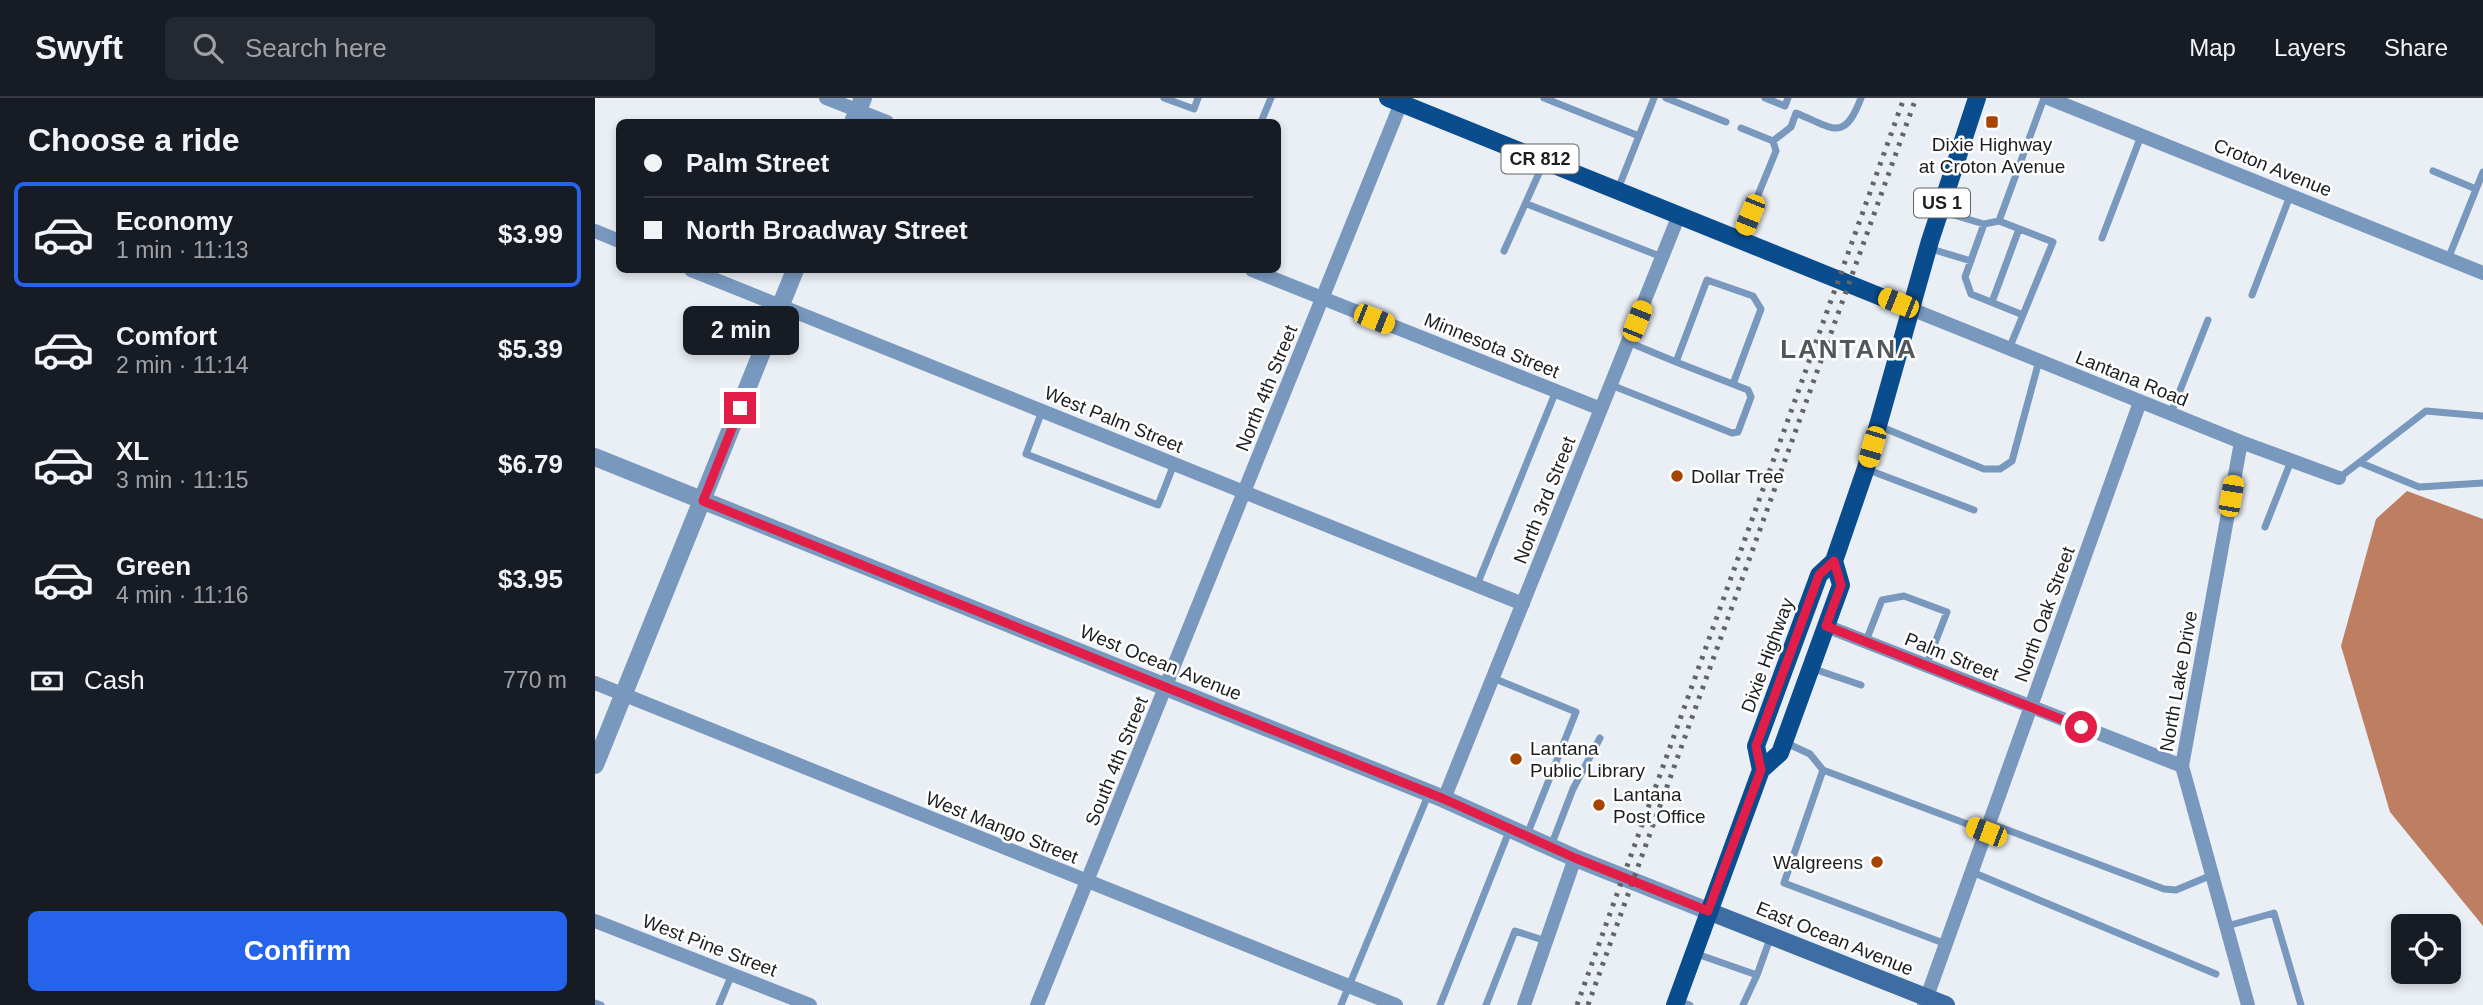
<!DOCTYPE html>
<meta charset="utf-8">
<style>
:root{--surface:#171b24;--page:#242831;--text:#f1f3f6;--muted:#9ea1a6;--line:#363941;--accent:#2563eb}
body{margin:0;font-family:Arial,sans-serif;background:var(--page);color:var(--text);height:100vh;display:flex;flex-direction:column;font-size:26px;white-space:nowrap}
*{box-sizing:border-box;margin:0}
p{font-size:23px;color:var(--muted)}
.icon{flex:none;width:38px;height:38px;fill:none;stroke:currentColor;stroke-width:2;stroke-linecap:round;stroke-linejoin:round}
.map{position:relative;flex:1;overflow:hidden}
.details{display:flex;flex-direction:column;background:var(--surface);width:595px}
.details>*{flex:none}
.hud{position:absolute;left:21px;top:21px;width:665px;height:154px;border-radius:10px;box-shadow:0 4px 10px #0003;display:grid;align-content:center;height:154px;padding:0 28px;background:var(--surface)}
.fabs{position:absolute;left:1796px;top:816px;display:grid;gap:14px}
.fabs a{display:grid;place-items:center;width:70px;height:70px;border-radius:10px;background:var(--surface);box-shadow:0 4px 10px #0003;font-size:35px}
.end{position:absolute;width:32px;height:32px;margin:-16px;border:9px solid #e11d48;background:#fff;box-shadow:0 0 0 4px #fff}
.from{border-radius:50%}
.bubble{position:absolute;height:49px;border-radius:10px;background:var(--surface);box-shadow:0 4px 10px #0003;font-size:23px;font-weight:800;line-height:49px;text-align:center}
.car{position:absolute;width:21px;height:42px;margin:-21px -10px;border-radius:9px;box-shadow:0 0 5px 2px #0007;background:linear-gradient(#f5c518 24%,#345 0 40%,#f5c518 0 76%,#345 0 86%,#f5c518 0)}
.hud b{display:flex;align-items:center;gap:24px;height:66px;font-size:26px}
.hud b+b{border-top:2px solid var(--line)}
.hud i{width:18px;height:18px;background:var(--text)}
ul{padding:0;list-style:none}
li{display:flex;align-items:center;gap:21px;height:105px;margin:0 14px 10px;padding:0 14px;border:4px solid transparent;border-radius:10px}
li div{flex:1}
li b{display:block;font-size:26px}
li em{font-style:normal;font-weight:800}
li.selected{border-color:var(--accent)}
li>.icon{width:63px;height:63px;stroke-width:1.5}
h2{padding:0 28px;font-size:32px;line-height:84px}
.pay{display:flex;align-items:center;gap:18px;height:77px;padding:0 28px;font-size:26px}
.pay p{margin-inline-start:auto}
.action{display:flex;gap:14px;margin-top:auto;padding:14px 28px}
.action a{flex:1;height:80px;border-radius:10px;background:var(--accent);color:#fff;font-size:28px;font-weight:800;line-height:80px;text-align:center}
header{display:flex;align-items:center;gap:42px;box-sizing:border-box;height:98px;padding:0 35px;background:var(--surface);border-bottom:2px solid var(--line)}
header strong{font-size:33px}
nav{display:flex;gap:38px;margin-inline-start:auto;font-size:24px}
.search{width:490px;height:63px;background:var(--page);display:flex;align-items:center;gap:18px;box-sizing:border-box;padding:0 24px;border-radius:10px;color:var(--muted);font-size:26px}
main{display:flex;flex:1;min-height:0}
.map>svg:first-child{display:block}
.water{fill:#bd7e61}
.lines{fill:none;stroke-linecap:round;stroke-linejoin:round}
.service{stroke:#7998be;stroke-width:7}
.minor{stroke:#7998be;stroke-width:14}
.tertiary{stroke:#7998be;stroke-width:18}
.secondary{stroke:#3e6da3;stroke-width:18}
.primary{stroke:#0a4d8f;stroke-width:18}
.rail{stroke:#626568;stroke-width:5;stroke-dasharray:3.5 7;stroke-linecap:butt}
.route{stroke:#e11d48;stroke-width:9}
.poi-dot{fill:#a64402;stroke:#fff;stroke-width:2.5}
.labels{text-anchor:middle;stroke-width:5;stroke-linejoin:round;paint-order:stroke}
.shield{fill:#fff;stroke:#606263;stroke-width:2}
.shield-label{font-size:18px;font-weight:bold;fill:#1c1e20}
.poi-label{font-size:19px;fill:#1c1e20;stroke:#fff;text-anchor:start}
.street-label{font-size:19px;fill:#1c1e20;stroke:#fff}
.district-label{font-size:26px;font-weight:bold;letter-spacing:2px;fill:#53575c;stroke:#fff}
</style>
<header>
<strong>Swyft</strong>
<div class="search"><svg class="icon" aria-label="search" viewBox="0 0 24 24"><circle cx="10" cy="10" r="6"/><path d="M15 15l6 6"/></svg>Search here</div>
<nav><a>Map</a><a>Layers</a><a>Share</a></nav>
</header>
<main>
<section class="details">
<h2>Choose a ride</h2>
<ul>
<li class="selected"><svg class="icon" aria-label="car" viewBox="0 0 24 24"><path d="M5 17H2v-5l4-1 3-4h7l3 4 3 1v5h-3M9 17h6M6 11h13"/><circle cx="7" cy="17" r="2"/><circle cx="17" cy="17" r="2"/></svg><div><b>Economy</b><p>1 min · 11:13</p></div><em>$3.99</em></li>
<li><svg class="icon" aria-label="car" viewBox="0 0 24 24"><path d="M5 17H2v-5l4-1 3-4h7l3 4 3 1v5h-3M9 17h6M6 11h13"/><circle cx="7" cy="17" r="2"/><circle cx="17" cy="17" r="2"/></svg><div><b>Comfort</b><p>2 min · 11:14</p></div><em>$5.39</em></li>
<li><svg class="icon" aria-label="car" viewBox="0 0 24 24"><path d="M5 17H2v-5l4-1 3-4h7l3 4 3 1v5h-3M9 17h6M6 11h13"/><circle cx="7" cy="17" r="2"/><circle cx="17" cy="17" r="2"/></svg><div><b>XL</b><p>3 min · 11:15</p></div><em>$6.79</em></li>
<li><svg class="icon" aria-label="car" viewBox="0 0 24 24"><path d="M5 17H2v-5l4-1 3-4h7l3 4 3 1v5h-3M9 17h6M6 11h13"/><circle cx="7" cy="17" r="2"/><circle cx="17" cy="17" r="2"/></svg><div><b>Green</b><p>4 min · 11:16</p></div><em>$3.95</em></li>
</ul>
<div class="pay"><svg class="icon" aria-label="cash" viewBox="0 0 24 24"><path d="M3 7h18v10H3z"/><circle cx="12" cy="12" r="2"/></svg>Cash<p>770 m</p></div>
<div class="action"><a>Confirm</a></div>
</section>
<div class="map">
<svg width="1888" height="907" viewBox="0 0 1888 907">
<rect width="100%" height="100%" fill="#eaeff5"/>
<!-- water -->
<path class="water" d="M1812,393L1888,421V828L1795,714L1746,548L1781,421Z"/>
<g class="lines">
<!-- service -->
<path class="service" d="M569,0L599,11L603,0
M949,0L1044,38
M1071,0L1131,24
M1170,0L1190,8L1193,0
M666,24L676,0
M1178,43L1196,29L1201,15C1238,30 1249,45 1266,0
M1838,73L1881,91
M1023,91L1059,0
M932,106L1067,159
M1345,113L1389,126L1404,123L1458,144L1414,251
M1404,123L1449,0
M1389,126L1370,179L1376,196L1428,217
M1507,140L1546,38
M1145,141L1181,53L1178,43L1146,30
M1333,150L1376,163
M909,153L949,64
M1853,161L1888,74
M1657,197L1695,98
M1397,204L1424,131
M1033,244L1081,264
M1016,287L1137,335L1143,334L1156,299L1153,292L1081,264L1112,182L1158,198L1166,211L1138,286
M447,313L431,356L563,407L579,366
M1576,315L1613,222
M1284,328L1389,371H1405L1417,363L1444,263
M1766,365L1824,389L1888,385
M1271,371L1379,412
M1744,380L1831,313L1888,318
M1670,429L1696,363
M882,487L961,293
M1271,543L1287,502L1309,498L1352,514L1331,568
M1216,570L1266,587
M898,580L981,614L932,737
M1189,644L1215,656L1228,672L1391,733
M1228,672L1189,785L1351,846
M1394,725L1569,791L1581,792L1617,777
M956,748L978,691L1005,640
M1377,774L1621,876
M1632,828L1679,815L1706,907
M1099,855L1162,877L1176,838
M1082,903L1095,907
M0,905L6,907
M124,907L137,876
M746,907L834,695
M845,907L915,731
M891,907L920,833L951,843
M1148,907L1162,877"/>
<!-- minor -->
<path class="minor" d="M231,0L292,24
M1453,0L1888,175
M0,133L24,143
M96,172L928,506
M657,172L1006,311
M1316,211L1646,344L1744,380
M1646,344L1587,668L1653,907
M1231,528L1587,668
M0,585L801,907
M849,701L1084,117
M0,823L215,907
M442,907L806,5
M929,907L980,760
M1329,907L1545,304"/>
<!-- tertiary -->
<path class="tertiary" d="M258,24L268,0
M0,359L849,701L980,760L1113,813
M0,667L200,172"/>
<!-- secondary -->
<path class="secondary" d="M1113,813L1351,907"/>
<!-- primary -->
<path class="primary" d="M793,0L1316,211
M1166,672L1161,648L1224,477L1239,463L1271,370L1335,143L1382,0
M1080,907L1166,672L1185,655L1246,487L1239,463"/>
<!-- rail -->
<path class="rail" d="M982,907L1309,0
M993,907L1321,0"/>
</g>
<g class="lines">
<!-- route -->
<path class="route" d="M145,310L108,403L849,701L980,760L1113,813L1166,672L1161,648L1224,477L1239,463L1246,487L1231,528L1486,629"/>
</g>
<!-- markers -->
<g class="poi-dot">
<rect x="1390" y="17" width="14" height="14" rx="3.5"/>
<circle cx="1082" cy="378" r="7"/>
<circle cx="921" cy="661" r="7"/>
<circle cx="1004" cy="707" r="7"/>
<circle cx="1282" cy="764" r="7"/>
</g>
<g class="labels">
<!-- shield labels -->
<g class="shield">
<rect x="906.5" y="46.5" width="77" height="29" rx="5"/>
<rect x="1319" y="90.5" width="56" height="29" rx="5"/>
</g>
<g class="shield-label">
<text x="945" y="67">CR 812</text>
<text x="1347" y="111">US 1</text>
</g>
<!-- poi labels -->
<g class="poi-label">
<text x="1397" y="53" text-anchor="middle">Dixie Highway<tspan x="1397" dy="22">at Croton Avenue</tspan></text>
<text x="1096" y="385">Dollar Tree</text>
<text x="935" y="657">Lantana<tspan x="935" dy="22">Public Library</tspan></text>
<text x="1018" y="703">Lantana<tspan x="1018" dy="22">Post Office</tspan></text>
<text x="1268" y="771" text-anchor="end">Walgreens</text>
</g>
<!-- street labels -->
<g class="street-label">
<text transform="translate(1678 69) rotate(22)" y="7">Croton Avenue</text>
<text transform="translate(897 247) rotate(22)" y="7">Minnesota Street</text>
<text transform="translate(1537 280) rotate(22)" y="7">Lantana Road</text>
<text transform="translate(671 290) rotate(-68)" y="7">North 4th Street</text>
<text transform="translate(519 321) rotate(22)" y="7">West Palm Street</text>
<text transform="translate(949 402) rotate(-68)" y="7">North 3rd Street</text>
<text transform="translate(1449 516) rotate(-70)" y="7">North Oak Street</text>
<text transform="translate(1172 557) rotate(-70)" y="7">Dixie Highway</text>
<text transform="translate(1357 558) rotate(22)" y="7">Palm Street</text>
<text transform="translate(566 564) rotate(22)" y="7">West Ocean Avenue</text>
<text transform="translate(1583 583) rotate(-80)" y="7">North Lake Drive</text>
<text transform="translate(521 663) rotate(-68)" y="7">South 4th Street</text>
<text transform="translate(407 729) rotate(22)" y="7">West Mango Street</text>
<text transform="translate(1240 840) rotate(22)" y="7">East Ocean Avenue</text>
<text transform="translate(115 847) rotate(21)" y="7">West Pine Street</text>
</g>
<!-- district labels -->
<g class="district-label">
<text x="1254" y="260">LANTANA</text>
</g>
</g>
</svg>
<div class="fabs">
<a><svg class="icon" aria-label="locate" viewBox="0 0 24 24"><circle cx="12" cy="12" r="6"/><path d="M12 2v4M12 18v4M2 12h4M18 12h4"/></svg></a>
</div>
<i class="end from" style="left:1486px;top:629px"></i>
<i class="end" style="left:145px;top:310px"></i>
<div class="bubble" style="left:88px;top:208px;width:116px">2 min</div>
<i class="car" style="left:1155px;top:117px;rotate:202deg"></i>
<i class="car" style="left:1303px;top:205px;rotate:292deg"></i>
<i class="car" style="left:779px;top:221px;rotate:112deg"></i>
<i class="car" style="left:1042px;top:223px;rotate:22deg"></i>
<i class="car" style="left:1277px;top:349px;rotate:196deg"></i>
<i class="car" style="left:1636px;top:398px;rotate:10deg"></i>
<i class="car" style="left:1391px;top:734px;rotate:291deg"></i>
<div class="hud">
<b><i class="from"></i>Palm Street</b>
<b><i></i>North Broadway Street</b>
</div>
</div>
</main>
